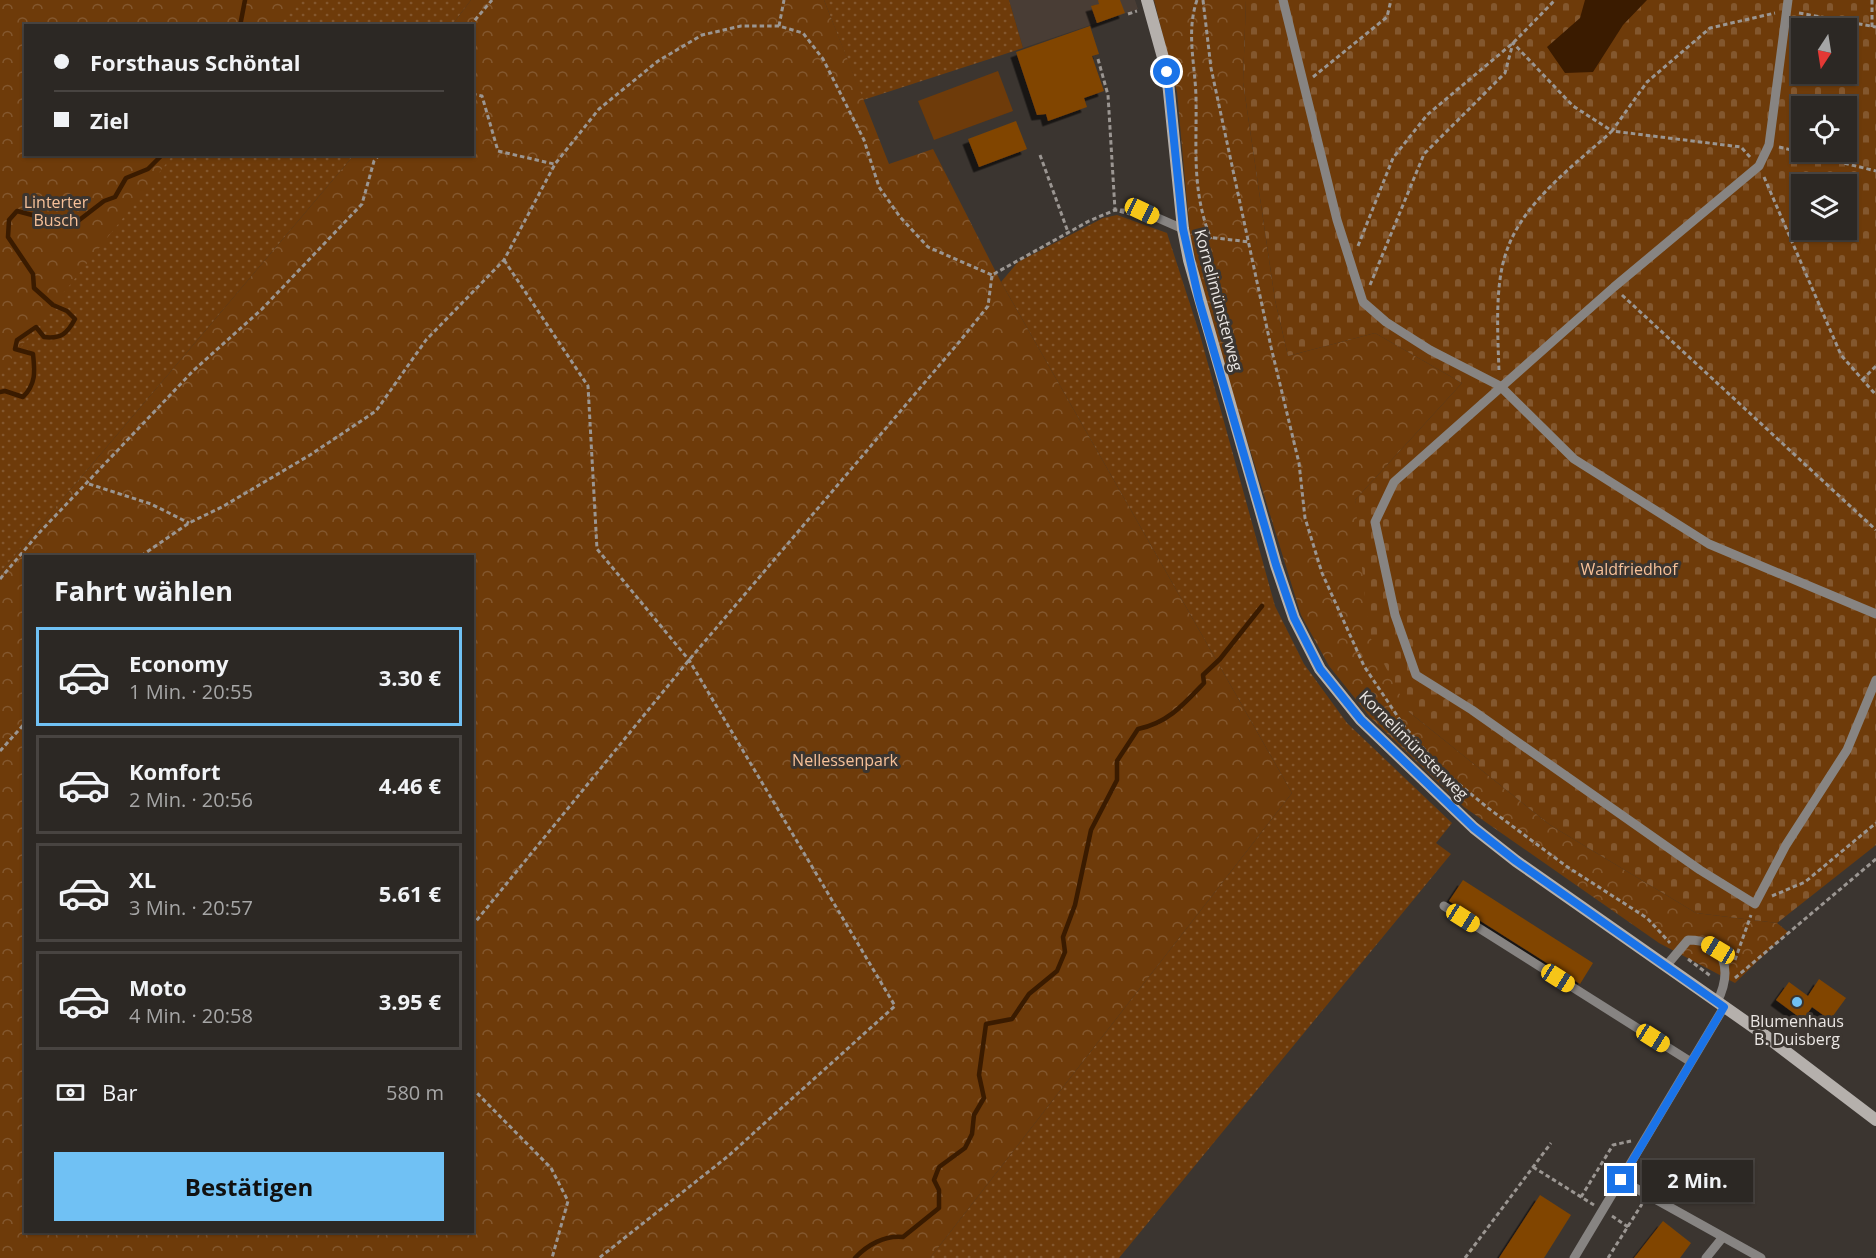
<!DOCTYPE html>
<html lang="de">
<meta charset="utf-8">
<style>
:root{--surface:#2c2824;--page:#383431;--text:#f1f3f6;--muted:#a6a6a6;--line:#484441;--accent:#70c1f4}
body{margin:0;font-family:"Open Sans",sans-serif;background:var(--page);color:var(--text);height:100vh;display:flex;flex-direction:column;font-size:22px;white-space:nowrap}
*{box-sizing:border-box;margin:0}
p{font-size:20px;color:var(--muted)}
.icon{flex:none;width:33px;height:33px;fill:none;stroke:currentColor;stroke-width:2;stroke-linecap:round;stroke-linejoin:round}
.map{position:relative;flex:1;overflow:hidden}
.drawer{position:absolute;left:24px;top:555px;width:450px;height:678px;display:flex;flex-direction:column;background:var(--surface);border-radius:0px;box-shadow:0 2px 4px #0004,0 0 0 2px var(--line)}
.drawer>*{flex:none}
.banner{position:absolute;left:24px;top:24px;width:450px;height:132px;border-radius:0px;box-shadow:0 2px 4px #0004,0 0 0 2px var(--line);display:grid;align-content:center;height:132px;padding:0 30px;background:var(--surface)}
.needle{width:39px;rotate:192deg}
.controls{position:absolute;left:1791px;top:18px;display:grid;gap:12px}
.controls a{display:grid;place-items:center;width:66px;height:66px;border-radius:0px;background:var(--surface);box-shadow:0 2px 4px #0004,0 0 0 2px var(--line);font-size:30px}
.end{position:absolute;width:27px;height:27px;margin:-14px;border:8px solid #1a73e8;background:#fff;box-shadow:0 0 0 3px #fff}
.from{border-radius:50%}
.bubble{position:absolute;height:42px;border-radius:0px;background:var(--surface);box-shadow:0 2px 4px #0004,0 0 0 2px var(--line);font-size:20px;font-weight:700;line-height:42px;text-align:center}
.car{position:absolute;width:18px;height:36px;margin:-18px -9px;border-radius:8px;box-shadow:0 0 4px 2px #0007;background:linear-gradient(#f5c518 24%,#345 0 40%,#f5c518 0 76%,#345 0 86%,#f5c518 0)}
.banner b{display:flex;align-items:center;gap:21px;height:57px;font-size:22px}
.banner b+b{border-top:2px solid var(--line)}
.banner i{width:15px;height:15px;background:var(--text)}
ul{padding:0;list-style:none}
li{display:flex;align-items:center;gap:18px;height:99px;margin:0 12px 9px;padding:0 18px;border:3px solid var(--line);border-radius:0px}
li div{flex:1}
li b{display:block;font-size:22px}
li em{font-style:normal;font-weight:700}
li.current{border-color:var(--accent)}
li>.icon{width:54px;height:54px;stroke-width:1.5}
h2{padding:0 30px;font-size:27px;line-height:72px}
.pay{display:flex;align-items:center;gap:15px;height:66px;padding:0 30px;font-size:22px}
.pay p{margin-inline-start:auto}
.cta{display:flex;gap:12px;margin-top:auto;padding:12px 30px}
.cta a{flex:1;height:69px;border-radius:0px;background:var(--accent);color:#111;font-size:24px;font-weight:700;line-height:69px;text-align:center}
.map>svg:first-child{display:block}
.built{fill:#493d35}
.grass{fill:url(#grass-dots)}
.forest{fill:url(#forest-crowns);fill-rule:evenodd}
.cemetery{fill:url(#cemetery-stones);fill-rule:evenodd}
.pitch{fill:#6e3b0a}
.water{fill:#3a1b00}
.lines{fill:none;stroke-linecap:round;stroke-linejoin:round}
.stream{stroke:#3a1b00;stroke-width:4.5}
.building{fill:#814506;filter:url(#shadow)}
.path{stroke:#9b9692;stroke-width:3;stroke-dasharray:4.5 3;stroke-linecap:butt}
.lane{stroke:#878482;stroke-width:9}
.secondary{stroke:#b5b0ac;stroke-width:12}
.route{stroke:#1a73e8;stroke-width:8}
.poi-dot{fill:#70c1f4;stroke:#3b3530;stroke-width:2}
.labels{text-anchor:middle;stroke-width:6;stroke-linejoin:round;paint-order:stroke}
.park-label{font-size:16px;fill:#f7c199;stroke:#3b3530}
.street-label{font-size:16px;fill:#ebe7e4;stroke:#3b3530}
.poi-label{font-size:16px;fill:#ebe7e4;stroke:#3b3530}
</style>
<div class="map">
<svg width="1876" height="1258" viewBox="0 0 1876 1258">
<defs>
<pattern id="grass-dots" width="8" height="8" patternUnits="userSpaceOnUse" patternTransform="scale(1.5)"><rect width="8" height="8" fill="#6e3b0a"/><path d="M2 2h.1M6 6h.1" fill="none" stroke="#83572e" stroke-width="1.8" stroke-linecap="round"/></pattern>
<pattern id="forest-crowns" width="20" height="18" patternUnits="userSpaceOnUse" patternTransform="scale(1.5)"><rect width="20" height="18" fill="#6e3b0a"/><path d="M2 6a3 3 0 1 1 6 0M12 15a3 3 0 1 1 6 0" fill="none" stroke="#83572e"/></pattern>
<pattern id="cemetery-stones" width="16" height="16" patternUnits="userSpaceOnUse" patternTransform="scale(1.5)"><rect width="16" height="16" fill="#6e3b0a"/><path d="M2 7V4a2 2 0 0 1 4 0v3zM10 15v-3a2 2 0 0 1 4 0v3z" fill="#83572e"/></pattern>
<filter id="shadow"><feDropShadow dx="-5.5" dy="5.5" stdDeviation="0" flood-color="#0009"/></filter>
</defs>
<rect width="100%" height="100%" fill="#3b3530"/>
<!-- built -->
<path class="built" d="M1009,0H1135L1138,9L1023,48Z"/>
<!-- grass -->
<path class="grass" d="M264,0H471L452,25L249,26Z
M824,0H1009L1023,48L863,100Z
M160,155H354L0,573V369Z
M1117,215L1167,233L1200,335L1275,606L1304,664L1347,723L1452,823L1436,843L1451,854L1119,1258H930L1292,793L1001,282L1018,262L1103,218Z"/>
<!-- forest -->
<path class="forest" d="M0,0H296L276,25L26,26V154L173,155L0,373Z
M471,0H824L889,164L933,149L1001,282L1292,793L930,1258H0V573L354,155L472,154V26L452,25ZM26,556H472V1232H26Z
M1154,0H1246L1243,82L1275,300L1288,356L1375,333L1462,383L1355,500L1409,712L1550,825L1696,913L1777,923L1788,932L1735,983L1659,943L1464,807L1370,717L1329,666L1301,615L1207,310L1190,235L1177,92Z"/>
<!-- cemetery -->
<path class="cemetery" d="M1246,0H1876V845L1777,923L1696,913L1550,825L1409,712L1369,635L1355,500L1462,383L1375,333L1288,356L1275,300L1243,82ZM1802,28H1846V74H1802ZM1802,106H1846V152H1802ZM1802,184H1846V230H1802Z"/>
<!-- pitch -->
<path class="pitch" d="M998,71L1013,111L934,140L918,101Z"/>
<!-- water -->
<path class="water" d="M1585,0H1647L1623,25L1593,72L1565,73L1547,47L1580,18Z"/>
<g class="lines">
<!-- stream -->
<path class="stream" d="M240,26L245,0
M0,392L5,391L23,397C36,384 35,372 33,354L15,349L17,340L36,327L44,337C61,339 67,334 75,319L67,311L53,305L34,288L33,274L8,237L9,220L17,211L55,221H78L104,201L115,197L126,178L148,169L163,154
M855,1258C867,1245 885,1235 903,1237L939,1208V1190L934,1180L939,1167L965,1148L972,1134L974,1115L984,1098L979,1075L986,1024L1012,1019L1029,994L1057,971L1065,952L1063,937L1075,905L1091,830L1117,780V761L1138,729C1168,723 1184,704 1204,683L1203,675L1220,659L1262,606"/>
</g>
<!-- building -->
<path class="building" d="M1098,0H1120L1125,13L1097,23L1091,6L1099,4Z
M1090,26L1099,54L1092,56L1104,91L1084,98L1087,107L1048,121L1046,114L1037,115L1016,52Z
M1016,121L1027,149L979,167L968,139Z
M1463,880L1593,963L1580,984L1449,901Z
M1819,979L1846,998L1830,1020L1812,1007L1803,1020L1776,1000L1789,982L1808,996Z
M1540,1195L1571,1215L1544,1258H1499Z
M1663,1221L1691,1243L1680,1258H1634Z"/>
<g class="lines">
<!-- path -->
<path class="path" d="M1197,0C1186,32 1195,63 1196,97C1197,147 1191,190 1211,239
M1203,0L1211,68L1271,347L1299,463L1305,518L1322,573L1364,666L1404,726L1443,771L1488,808L1566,866L1647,918L1670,943
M1799,13L1876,27
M1128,14L1137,11
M470,26L492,0
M779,26L784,0
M1872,27V0
M1098,59L1108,95L1115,210L1130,214
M1313,77L1387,17L1391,0
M472,94L482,96L498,151L554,164
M1779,147L1876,171
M1040,155L1068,232
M1750,157L1741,147L1612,131L1647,82L1710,28L1775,13
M1764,177L1841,355L1876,395
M1198,236L1250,242
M1358,246L1393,158L1427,115L1513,43L1555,0
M504,260L588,386L597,549L689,660L895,1006L727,1157L599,1258
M1370,285L1424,154L1505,73L1513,43L1573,106L1612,131C1575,165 1524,201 1507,250C1494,285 1498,335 1499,373
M1622,295L1876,530
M1862,380L1876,366
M89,484L151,504L189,523
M141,556L189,523L222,507L310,455L376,411L426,340L504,260L555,164L599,109L658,61L702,35L741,26H779L803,33L823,59L864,140L879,187L900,217L928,247L992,275
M0,579L38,534L193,371L262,309L362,204L374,161L380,154
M0,751L26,722
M1772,896L1805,882L1876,823
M472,926L689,660L960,341L988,306L992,275L1089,221L1115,210H1130
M1688,959L1712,977
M1735,960L1751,915
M1735,978L1876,859
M472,1088L551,1168L568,1201L552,1258
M1533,1167L1594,1205
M1581,1197L1613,1145L1631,1141
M1612,1216L1628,1227
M1465,1258L1551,1143
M1608,1258L1642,1204"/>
<!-- lane -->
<path class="lane" d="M1283,0L1337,220L1363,302L1386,322L1430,350L1500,386L1574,459L1709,544L1876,614
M1788,0L1769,145L1759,166L1614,287L1394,482L1375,522L1395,615L1416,675L1472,710L1700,870L1755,904L1786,845L1847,750L1876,680
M1142,211L1183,229
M1444,906L1691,1062
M1666,966L1688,940C1727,940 1732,972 1717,1002
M1621,1180L1761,1258
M1574,1258L1724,1007
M1706,1258L1723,1237"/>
<!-- secondary -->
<path class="secondary" d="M1147,0L1167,72L1183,229L1189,260L1276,565L1294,618L1320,669L1361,720L1474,828L1516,861L1759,1031L1876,1120"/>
</g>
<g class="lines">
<!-- route -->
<path class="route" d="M1167,72L1183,229L1199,300L1276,565L1294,618L1320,669L1361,720L1474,828L1516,861L1724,1007L1621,1180"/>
</g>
<!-- markers -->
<circle class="poi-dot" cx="1797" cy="1002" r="6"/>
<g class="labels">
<!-- park labels -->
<g class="park-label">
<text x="56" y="208">Linterter<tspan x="56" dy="18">Busch</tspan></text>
<text x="1629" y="575">Waldfriedhof</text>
<text x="845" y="766">Nellessenpark</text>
</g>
<!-- street labels -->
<g class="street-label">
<text transform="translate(1219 300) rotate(75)" y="6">Kornelimünsterweg</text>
<text transform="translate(1414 745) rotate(45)" y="6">Kornelimünsterweg</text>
</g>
<!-- poi labels -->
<g class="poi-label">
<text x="1797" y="1027">Blumenhaus<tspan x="1797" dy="18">B. Duisberg</tspan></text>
</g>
</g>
</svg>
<div class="controls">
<a><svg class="needle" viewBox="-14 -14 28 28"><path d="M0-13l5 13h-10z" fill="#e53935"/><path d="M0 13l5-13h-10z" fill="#a6a6a6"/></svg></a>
<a><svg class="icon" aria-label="locate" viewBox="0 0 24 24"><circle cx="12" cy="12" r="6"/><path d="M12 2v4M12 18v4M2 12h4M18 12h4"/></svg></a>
<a><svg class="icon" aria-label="layers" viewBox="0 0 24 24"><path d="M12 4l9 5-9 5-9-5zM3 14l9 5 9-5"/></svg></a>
</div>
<i class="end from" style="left:1167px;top:72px"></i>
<i class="end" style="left:1621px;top:1180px"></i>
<div class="bubble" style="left:1642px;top:1160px;width:111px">2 Min.</div>
<i class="car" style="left:1142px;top:211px;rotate:115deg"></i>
<i class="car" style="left:1463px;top:918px;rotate:122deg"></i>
<i class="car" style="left:1718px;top:950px;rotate:301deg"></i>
<i class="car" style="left:1558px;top:978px;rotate:122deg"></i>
<i class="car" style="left:1653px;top:1038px;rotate:122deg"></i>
<div class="banner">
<b><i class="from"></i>Forsthaus Schöntal</b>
<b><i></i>Ziel</b>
</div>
<section class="drawer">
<h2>Fahrt wählen</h2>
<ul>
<li class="current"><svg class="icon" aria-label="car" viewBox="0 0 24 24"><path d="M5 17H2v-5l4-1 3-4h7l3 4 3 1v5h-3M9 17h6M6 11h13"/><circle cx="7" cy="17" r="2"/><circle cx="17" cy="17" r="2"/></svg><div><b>Economy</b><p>1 Min. · 20:55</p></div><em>3.30 €</em></li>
<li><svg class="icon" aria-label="car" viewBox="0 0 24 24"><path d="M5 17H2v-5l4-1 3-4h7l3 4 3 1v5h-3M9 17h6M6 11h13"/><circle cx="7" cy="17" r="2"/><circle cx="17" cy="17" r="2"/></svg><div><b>Komfort</b><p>2 Min. · 20:56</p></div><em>4.46 €</em></li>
<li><svg class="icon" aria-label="car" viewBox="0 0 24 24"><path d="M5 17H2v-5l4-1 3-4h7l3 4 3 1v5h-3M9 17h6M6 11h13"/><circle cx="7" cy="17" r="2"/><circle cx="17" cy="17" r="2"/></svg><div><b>XL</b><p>3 Min. · 20:57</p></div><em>5.61 €</em></li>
<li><svg class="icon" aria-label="car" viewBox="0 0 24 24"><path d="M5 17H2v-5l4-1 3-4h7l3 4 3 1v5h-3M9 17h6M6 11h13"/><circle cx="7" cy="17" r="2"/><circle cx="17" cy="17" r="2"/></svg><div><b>Moto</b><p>4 Min. · 20:58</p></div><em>3.95 €</em></li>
</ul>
<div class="pay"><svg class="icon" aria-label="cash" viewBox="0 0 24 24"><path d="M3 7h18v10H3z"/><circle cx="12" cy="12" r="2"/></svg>Bar<p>580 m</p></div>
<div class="cta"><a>Bestätigen</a></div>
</section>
</div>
